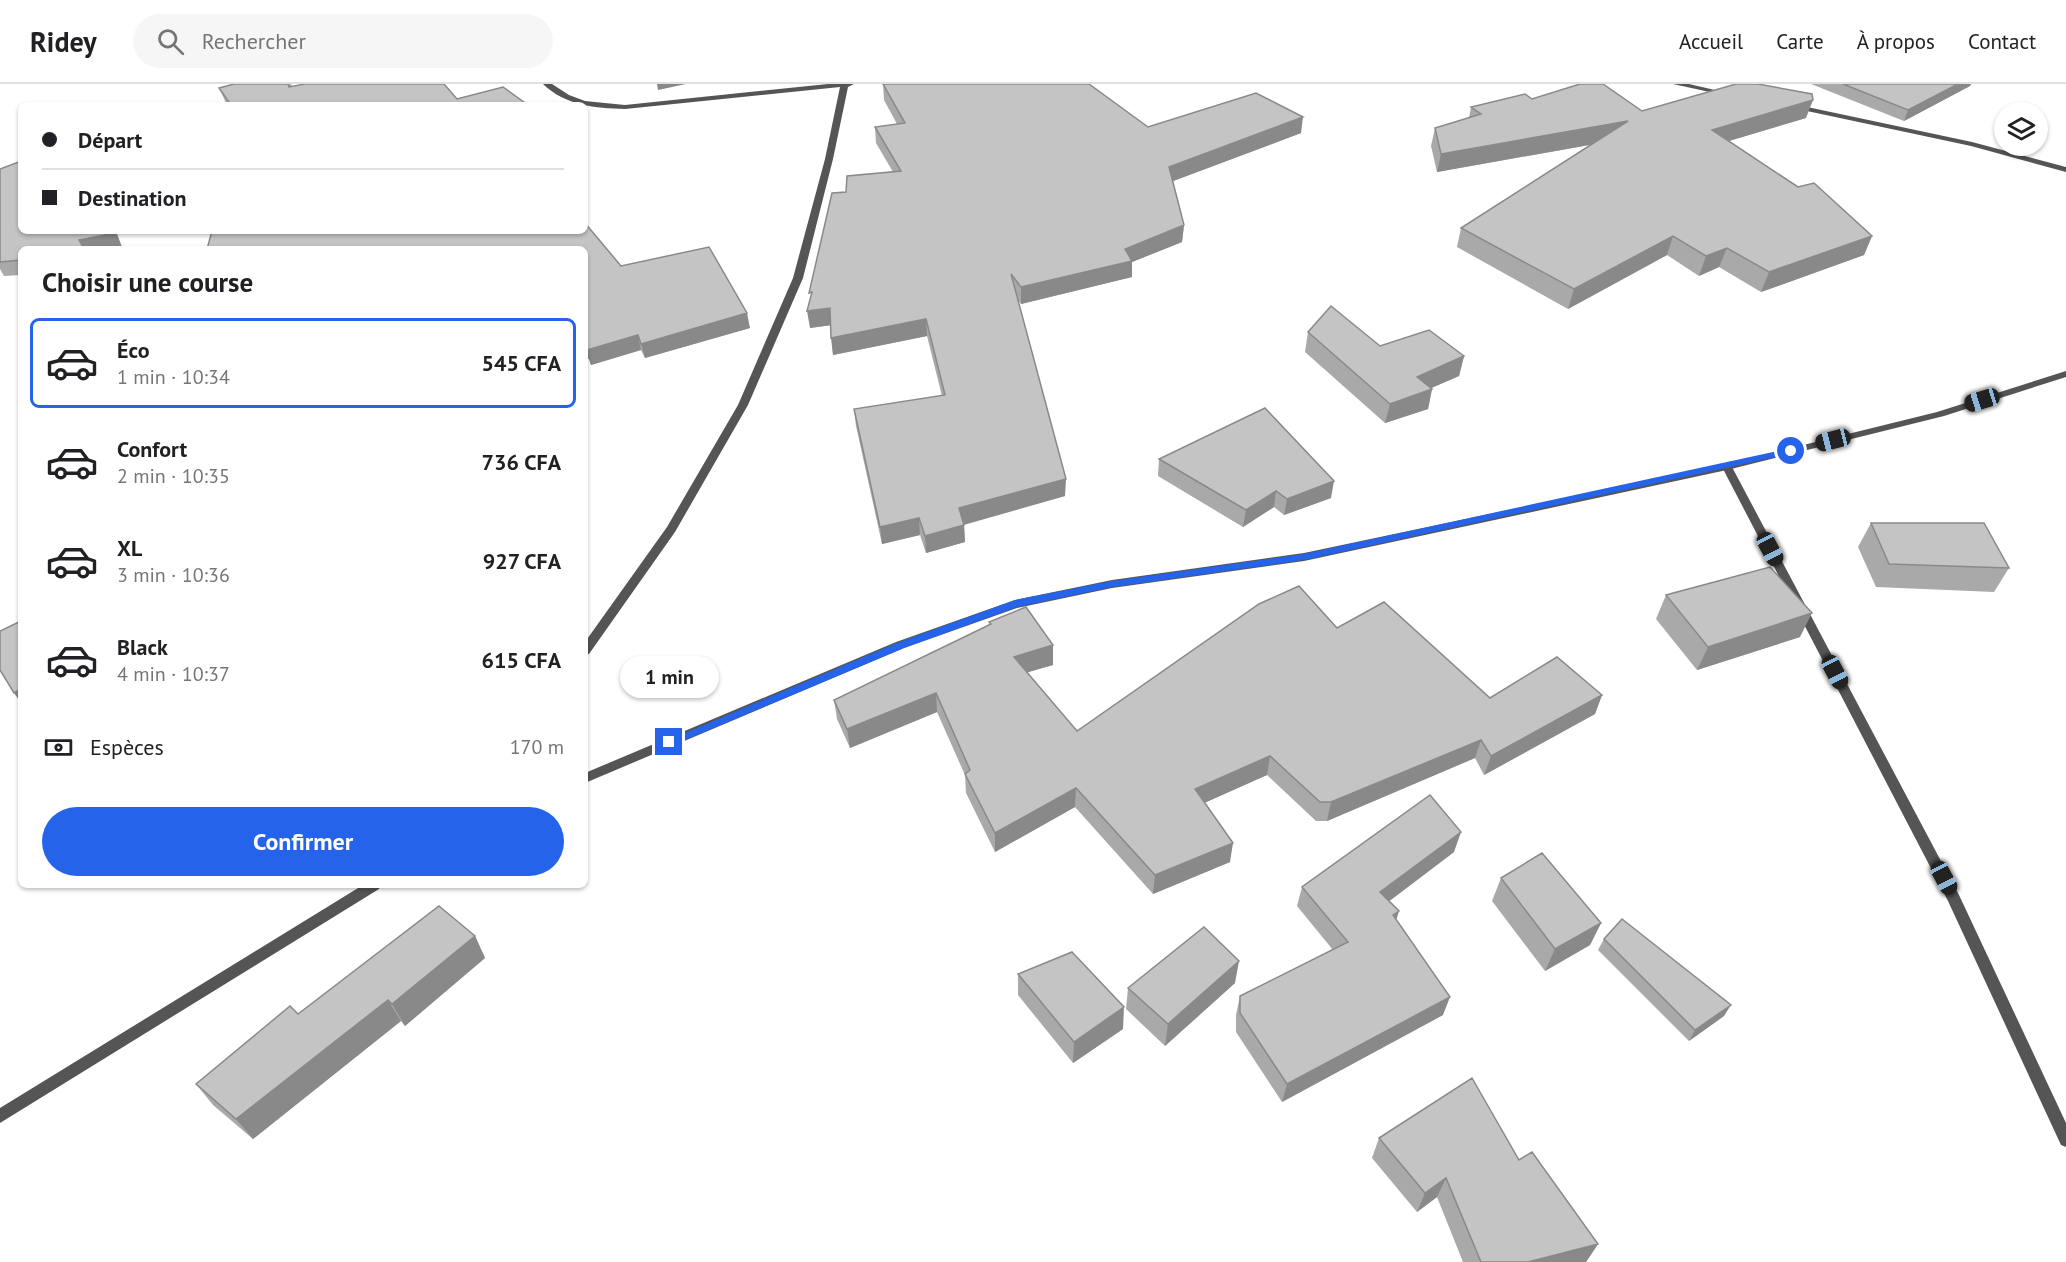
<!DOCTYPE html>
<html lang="fr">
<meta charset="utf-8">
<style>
:root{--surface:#fff;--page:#f6f6f6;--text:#202124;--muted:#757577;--line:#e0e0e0;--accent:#2563eb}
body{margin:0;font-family:"PT Sans",sans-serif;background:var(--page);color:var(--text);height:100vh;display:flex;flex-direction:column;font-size:22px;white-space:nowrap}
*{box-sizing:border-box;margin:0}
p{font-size:20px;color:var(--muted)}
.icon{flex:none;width:33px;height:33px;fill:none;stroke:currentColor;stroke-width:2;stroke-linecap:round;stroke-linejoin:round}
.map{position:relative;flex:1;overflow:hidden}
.drawer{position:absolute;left:18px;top:162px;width:570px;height:642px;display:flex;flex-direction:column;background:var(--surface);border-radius:9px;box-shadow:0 2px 4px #0004}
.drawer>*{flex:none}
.top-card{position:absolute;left:18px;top:18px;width:570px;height:132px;border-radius:9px;box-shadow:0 2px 4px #0004;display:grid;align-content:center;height:132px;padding:0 24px;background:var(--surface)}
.fabs{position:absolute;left:1994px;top:18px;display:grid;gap:12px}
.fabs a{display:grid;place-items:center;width:54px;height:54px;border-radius:50%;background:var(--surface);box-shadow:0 2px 4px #0004;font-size:30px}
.end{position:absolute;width:27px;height:27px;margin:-14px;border:8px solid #2563eb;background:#fff;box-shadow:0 0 0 3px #fff}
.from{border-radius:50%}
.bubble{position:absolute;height:42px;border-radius:21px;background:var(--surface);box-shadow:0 2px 4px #0004;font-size:20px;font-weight:800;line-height:42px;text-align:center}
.car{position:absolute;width:18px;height:36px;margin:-18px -9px;border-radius:8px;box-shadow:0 0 4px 2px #0007;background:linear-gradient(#222 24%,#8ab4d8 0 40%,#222 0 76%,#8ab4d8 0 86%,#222 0)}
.top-card b{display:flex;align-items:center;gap:21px;height:57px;font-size:22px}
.top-card b+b{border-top:2px solid var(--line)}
.top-card i{width:15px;height:15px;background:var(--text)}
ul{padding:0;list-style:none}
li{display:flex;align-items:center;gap:18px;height:90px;margin:0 12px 9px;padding:0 12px;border:3px solid transparent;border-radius:9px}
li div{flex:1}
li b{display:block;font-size:22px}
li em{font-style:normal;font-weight:800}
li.current{border-color:var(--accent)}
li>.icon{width:54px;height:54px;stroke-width:1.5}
h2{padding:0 24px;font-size:27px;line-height:72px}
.pay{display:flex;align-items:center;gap:15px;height:66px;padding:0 24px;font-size:22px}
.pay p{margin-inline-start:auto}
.action{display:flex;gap:12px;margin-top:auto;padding:12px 24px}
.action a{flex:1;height:69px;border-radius:36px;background:var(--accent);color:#fff;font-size:24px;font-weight:800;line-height:69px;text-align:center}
header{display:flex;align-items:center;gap:36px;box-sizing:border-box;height:84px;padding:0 30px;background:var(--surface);border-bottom:2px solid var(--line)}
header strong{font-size:28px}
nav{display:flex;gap:33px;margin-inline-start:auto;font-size:21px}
.search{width:420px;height:54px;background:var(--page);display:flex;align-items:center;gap:15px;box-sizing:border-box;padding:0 21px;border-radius:33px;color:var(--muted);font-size:22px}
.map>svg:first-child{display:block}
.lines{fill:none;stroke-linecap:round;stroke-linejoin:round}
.minor{fill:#555;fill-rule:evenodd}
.tertiary{fill:#555;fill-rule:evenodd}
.wall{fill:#a9a9a9}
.shaded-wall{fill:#898989}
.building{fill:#c4c4c4;stroke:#898989;stroke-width:1.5}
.route{fill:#2563eb}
</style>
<header>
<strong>Ridey</strong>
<div class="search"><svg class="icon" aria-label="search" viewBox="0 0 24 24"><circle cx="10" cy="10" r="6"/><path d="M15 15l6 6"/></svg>Rechercher</div>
<nav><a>Accueil</a><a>Carte</a><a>À propos</a><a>Contact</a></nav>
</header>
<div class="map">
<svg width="2066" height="1178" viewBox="0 0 2066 1178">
<rect width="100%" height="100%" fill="#fff"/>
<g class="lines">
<!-- minor -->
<path class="minor" d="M543,0H552L569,11L585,17L625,21L828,0H854L848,3L833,75L803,194L748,321L675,448L589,570L585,571V558L667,443L738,321L793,194L825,75L840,3L625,25C595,24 566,22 543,0Z
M1673,0H1689L1732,10L1728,12Z
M1793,20L1972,58L2066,83V88L1971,62L1793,24Z
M1727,380L1732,383L1959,811L2066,1039V1063L2061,1061L1948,817L1722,383Z"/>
<!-- tertiary -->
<path class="tertiary" d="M2066,287V293L1944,332L1727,386L1304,477L1112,504L1017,524L904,564L585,699V689L896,558L1015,516L1112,496L1304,469L1727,380L1937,328Z
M363,801H381L379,805L0,1039V1024Z"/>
</g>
<!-- wall -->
<path class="wall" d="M234,0H291L292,2L457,15L528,21H227L219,4Z
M883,0L1148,43L1301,49L1173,97L1184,141L1182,158L1132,178V193L1021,220L1018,216L1065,412L964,440L965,458L926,469L920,451L882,460L856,342L854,325L942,312L927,252L833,271L831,241L810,244L846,108L893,88L876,59L875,43L897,40L884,16Z
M1811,0H1971L1970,2L1904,37Z
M1532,15L1642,27L1806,34L1729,57L1872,152L1864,171L1761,208L1719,183L1699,192L1667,171L1568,225L1457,163L1461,144L1590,61L1437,88L1431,62L1435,44L1469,34L1471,23Z
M0,85L122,163L21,165V191L4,192L0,185Z
M585,165L621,182L750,244L645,274L641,266L591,281L589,275Z
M1308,248L1380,262L1464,272L1459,292L1431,304L1432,305L1428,325L1385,339L1305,268Z
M1159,375L1331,414L1284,431L1274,423L1243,443L1158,392Z
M1871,439L2009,484L1994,508L1876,503L1858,463Z
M1666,511L1800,553L1697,586L1656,535Z
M989,538L1053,581L1027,588L1077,647L1337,544L1490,614L1602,611L1595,630L1484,691L1475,674L1327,737H1316L1267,691L1204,719L1230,778L1153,810L1075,723L995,768L966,709L965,691L937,628L850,664L837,635L834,616L990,541Z
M1454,768L1389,817L1396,836L1443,931L1282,1018L1236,948V931L1240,912L1333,866L1297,822L1302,803Z
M1501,794L1601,839L1590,861L1545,887L1492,817Z
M475,852L485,874L405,942L401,937L253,1055L213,1021L196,1000L298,930Z
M1604,855L1724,932L1689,957L1598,866Z
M1018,890L1123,945L1073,979L1018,911Z
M1235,899L1165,962L1126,925L1128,904Z
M1379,1054L1519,1076L1598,1160L1586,1178H1463L1437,1113L1417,1128L1372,1074Z"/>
<!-- shaded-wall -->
<path class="shaded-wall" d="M657,0H686L658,6Z
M1958,0H1971L1970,2L1904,37L1908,26Z
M1813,16L1806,34L1705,64L1712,46Z
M1303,33L1301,49L1168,99L1169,83Z
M1628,37L1622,55L1437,88L1441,70Z
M1184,141L1182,158L1132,178V193L1021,220V203L1125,165Z
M114,147H116L122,163L113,165H84L79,156Z
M1673,152L1667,171L1568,225L1574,205Z
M1872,152L1864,171L1761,208L1769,188Z
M1727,164L1719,183L1699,192L1706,172Z
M830,224L832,241L810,244L807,227Z
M747,229L750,244L645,274L641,260Z
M926,235L927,252L833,271L831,254Z
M638,251L641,266L591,281L589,275L585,276V261Z
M1464,272L1459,292L1413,312L1432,305L1428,325L1385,339L1390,320L1417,293Z
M1066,395L1065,412L960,442L959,424Z
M1334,397L1331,414L1284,431L1287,415Z
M1276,407L1274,423L1243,443L1246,426Z
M919,434L920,451L882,460L880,443Z
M964,441L965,458L926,469L925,452Z
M1812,529L1800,553L1697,586L1708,563Z
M1053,561V581L1015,592L1014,573Z
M21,605V619L14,609Z
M936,609L937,628L850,664L847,645Z
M1602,611L1595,630L1484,691L1491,672Z
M1481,656L1475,674L1327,737L1331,718Z
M1270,672L1267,691L1193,724L1195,705Z
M1076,704L1075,723L995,768V749Z
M1461,748L1454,768L1375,828L1380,808Z
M1233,759L1230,778L1153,810L1155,791Z
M1399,827L1393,847V831Z
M1601,839L1590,861L1545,887L1555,865Z
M475,852L485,874L405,942L392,920Z
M1239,877L1235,899L1165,962L1168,940Z
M1450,913L1443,931L1282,1018L1287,1000Z
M388,916L401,937L253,1055L236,1035Z
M1731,921L1724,932L1689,957L1695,946Z
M1124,923L1123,945L1073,979L1074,958Z
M1446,1094L1437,1113L1417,1128L1425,1109Z
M1598,1160L1586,1178H1528Z"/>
<!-- building -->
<path class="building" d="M234,0H288L289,3L305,0H444L457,15L503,3L528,21H231L219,4Z
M883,0H1089L1148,43L1256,9L1303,33L1169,83L1184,141L1125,165L1132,177L1021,203L1011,190L1066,395L959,424L964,441L925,452L919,434L880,443L854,325L945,311L926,235L831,254L830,224L807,227L812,208L809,209L832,109L846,108L847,92L901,87L875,43L905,39Z
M1580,0H1603L1642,27L1736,0H1758L1812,10L1813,16L1712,46L1798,103L1814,99L1872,152L1769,188L1727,164L1706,172L1673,152L1574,205L1461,144L1628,37L1441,70L1435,44L1481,30L1471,23L1525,10L1532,15Z
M1843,0H1958L1908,26Z
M21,77V147H114L115,149L79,156L84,165H21V176L0,178V85Z
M585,139L621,182L709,163L747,229L641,260L638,251L587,266L586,261H585V165H311V164L303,165H207L212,147H585Z
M1331,222L1380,262L1429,246L1464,272L1417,293L1432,305L1390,320L1308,248Z
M1265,324L1334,397L1287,415L1276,407L1246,426L1159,375Z
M1871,439H1984L2009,484L1889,480Z
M1770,483L1812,529L1708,563L1666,511Z
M1299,502L1337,544L1384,518L1490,614L1557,573L1602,611L1491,672L1481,656L1331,718H1320L1270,672L1195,705L1233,759L1155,791L1076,704L995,749L965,690L970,686L936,609L847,645L834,616L991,540L989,538L1026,523L1053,561L1014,573L1077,647L1259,520Z
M21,537V605L14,609L0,586V547Z
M1430,711L1461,748L1380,808L1399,827L1393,831L1450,913L1287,1000L1240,929V912L1348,858L1302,803Z
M1542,769L1601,839L1555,865L1501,794Z
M439,822L475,852L392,920L388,916L236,1035L196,1000L290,922L298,930Z
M1622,835L1731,921L1695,946L1604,855Z
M1204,843L1239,877L1168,940L1128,904Z
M1072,868L1124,923L1074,958L1018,890Z
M1472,994L1519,1076L1532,1068L1598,1160L1528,1178H1481L1446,1094L1425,1109L1379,1054Z"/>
<!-- route -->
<path class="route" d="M1791,364L1794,369L1304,476L1112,503L1017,523L904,564L673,661L669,662L664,658L897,559L1015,516L1112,497L1304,470Z"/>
</svg>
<div class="fabs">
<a><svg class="icon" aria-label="layers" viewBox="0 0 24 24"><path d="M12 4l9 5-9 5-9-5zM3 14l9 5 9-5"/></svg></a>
</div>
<i class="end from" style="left:1791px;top:367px"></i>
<i class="end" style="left:669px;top:658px"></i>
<div class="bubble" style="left:620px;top:572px;width:99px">1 min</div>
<i class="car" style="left:1982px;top:316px;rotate:253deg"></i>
<i class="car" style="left:1833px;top:356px;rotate:256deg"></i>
<i class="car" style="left:1770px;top:465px;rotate:152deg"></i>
<i class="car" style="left:1835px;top:588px;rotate:152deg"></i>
<i class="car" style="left:1944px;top:794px;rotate:152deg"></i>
<div class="top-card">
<b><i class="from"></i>Départ</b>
<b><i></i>Destination</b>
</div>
<section class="drawer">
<h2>Choisir une course</h2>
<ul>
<li class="current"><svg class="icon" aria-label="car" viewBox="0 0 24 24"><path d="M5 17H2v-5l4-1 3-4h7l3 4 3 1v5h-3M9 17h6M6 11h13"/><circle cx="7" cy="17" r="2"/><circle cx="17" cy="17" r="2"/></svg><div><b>Éco</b><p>1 min · 10:34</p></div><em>545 CFA</em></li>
<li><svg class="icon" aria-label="car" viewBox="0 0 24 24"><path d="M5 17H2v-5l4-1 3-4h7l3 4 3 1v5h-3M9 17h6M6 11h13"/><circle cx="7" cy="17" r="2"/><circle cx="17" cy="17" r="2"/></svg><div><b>Confort</b><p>2 min · 10:35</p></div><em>736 CFA</em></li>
<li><svg class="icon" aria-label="car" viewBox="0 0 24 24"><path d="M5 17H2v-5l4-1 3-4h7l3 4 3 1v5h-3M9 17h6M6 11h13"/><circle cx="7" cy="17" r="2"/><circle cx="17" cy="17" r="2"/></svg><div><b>XL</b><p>3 min · 10:36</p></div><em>927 CFA</em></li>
<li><svg class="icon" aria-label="car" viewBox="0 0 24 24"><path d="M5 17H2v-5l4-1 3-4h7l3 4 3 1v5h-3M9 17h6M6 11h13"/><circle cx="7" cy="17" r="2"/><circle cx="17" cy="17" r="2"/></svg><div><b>Black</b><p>4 min · 10:37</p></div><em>615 CFA</em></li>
</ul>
<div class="pay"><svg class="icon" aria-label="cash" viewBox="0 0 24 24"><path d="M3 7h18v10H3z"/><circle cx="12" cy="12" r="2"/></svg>Espèces<p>170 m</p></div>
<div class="action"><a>Confirmer</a></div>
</section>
</div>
